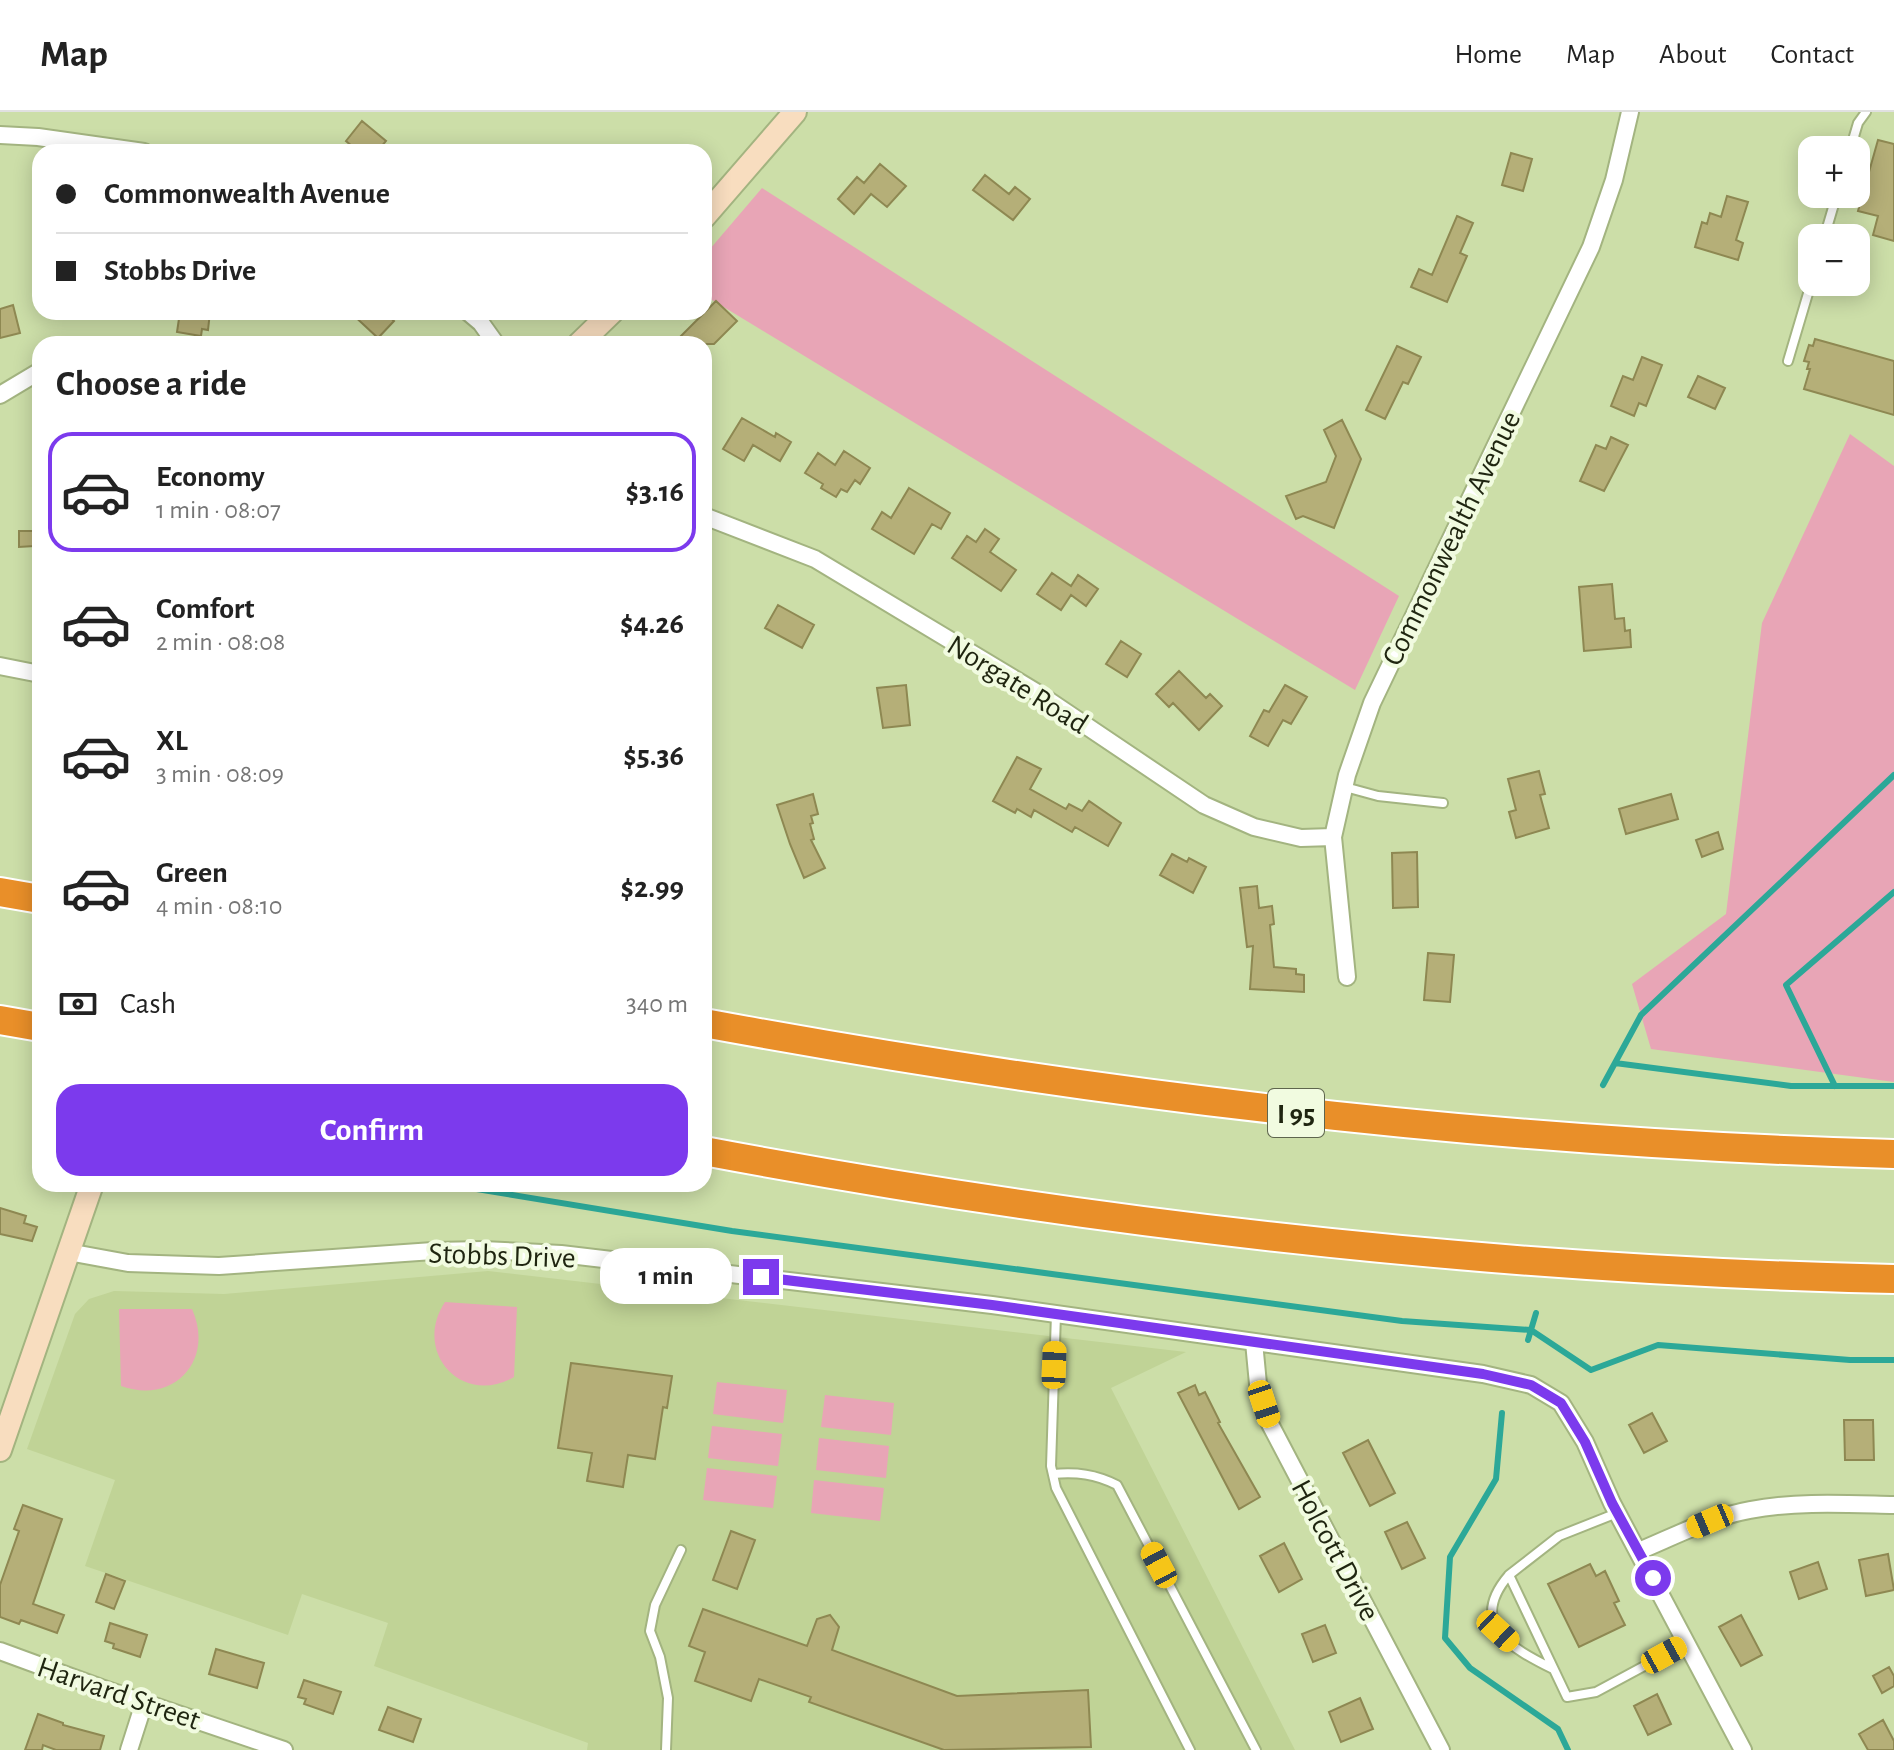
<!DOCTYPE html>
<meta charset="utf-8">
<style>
:root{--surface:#fff;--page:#f2f2f2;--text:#222;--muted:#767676;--line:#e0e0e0;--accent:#7c3aed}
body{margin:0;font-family:"Alegreya Sans",sans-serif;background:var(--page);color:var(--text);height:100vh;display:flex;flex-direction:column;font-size:30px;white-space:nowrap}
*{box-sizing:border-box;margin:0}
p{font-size:26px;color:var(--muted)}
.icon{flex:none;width:44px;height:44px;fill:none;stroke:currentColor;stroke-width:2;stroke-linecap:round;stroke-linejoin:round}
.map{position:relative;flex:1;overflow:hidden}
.side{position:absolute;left:32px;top:224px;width:680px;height:856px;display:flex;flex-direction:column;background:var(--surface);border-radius:24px;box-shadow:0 4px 20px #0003}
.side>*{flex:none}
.guide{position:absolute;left:32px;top:32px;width:680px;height:176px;border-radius:24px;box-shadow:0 4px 20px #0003;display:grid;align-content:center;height:176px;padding:0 24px;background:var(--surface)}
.controls{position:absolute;left:1798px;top:24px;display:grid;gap:16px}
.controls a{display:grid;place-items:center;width:72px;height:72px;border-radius:16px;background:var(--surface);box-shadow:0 4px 20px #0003;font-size:40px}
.end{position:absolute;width:36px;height:36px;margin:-18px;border:10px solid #7c3aed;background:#fff;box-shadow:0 0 0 4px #fff}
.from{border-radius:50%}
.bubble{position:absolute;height:56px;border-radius:24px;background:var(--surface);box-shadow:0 4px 20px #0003;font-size:26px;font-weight:700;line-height:56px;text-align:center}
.car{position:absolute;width:24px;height:48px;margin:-24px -12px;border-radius:10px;box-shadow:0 0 6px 2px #0007;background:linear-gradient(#f5c518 24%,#345 0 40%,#f5c518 0 76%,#345 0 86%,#f5c518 0)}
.guide b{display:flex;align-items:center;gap:28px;height:76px;font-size:30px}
.guide b+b{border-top:2px solid var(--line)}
.guide i{width:20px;height:20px;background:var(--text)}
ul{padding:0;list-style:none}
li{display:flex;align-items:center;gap:24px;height:120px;margin:0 16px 12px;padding:0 8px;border:4px solid transparent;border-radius:24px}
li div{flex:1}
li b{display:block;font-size:30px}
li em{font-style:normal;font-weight:700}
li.active{border-color:var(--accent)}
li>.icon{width:72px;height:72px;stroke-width:1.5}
h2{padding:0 24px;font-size:36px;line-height:96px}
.pay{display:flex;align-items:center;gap:20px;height:88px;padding:0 24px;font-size:30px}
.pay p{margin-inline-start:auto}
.button{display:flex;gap:16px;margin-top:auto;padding:16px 24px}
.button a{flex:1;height:92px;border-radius:24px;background:var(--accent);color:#fff;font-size:32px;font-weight:700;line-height:92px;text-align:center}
header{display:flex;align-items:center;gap:48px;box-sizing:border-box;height:112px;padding:0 40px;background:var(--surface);border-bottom:2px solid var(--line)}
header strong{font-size:38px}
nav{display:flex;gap:44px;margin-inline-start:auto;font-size:28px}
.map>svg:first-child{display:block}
.built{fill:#c0d396}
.green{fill:#e8a5b6}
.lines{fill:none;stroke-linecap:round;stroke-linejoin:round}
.stream{stroke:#2ca898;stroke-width:6}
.building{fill:#b5af78;stroke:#8e8852;stroke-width:2}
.service-casing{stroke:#a3b480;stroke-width:12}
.minor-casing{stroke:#a3b480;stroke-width:20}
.secondary-casing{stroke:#a3b480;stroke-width:26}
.motorway-casing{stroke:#fff;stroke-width:32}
.service{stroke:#fff;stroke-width:8}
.minor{stroke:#fff;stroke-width:16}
.secondary{stroke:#f8ddbf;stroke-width:22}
.motorway{stroke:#e98f29;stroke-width:28}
.route{stroke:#7c3aed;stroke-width:10}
.labels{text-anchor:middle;stroke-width:8;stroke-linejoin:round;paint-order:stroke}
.shield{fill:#f1fbe0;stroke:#5e654e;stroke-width:2}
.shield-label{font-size:28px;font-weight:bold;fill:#1f2510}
.street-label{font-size:30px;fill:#1f2510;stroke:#f1fbe0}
</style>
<header>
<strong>Map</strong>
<nav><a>Home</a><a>Map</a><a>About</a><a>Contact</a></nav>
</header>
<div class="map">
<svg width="1894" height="1638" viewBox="0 0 1894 1638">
<rect width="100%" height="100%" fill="#ccdea8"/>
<!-- built -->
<path class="built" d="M488,1159L1186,1240L1111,1276L1295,1638H587L588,1631L374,1554L388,1511L302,1482L288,1523L85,1454L115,1368L27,1337L75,1202L89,1187L114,1179L224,1182Z"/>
<!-- green -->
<path class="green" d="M762,76L1399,484L1355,578L704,183V144Z
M1850,322L1894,354V970L1651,937L1632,872L1726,802L1762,511Z
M445,1190L517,1195L514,1265C462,1295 412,1240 445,1190Z
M119,1197H192C215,1248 174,1293 121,1274Z
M717,1270L787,1278L783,1311L713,1302Z
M825,1283L894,1291L891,1323L821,1315Z
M712,1314L782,1322L778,1354L708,1346Z
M819,1326L889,1334L886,1366L816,1358Z
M707,1356L777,1364L773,1396L703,1388Z
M814,1368L884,1376L880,1409L811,1401Z"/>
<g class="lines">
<!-- stream -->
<path class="stream" d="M1615,951L1791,974H1894
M1603,973L1641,903L1894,663
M1835,974L1786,873L1894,780
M446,1072L732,1119L1402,1209L1531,1218L1591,1258L1658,1233L1850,1248H1894
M1528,1228L1536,1201
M1502,1301L1496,1367L1450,1445L1445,1526L1470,1556L1558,1617L1568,1638"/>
</g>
<!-- building -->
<path class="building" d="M362,9L386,29L377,40H359L346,29Z
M1878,28L1894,32V129L1873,123L1878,104L1858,99Z
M1511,41L1532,47L1523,79L1502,73Z
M880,52L906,74L887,95L871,82L854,102L838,87L857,65L864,71Z
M985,63L1009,82L1015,75L1030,87L1013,108L973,78Z
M1727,84L1748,90L1736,128L1743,131L1738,148L1695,135L1702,110L1707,112L1710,101L1721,105Z
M1457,104L1473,111L1460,141L1467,144L1447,190L1411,175L1419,157L1432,163Z
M716,189L737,209L714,232H673Z
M13,193L20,221L0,226V197Z
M180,200H210L208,218L202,217L201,224L177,220Z
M350,200H384L394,209L378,226Z
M1815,227L1894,249V303L1804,277L1810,257H1807L1809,250L1804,249L1809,233L1813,234Z
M1397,234L1421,245L1408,272L1403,270L1385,307L1366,298Z
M1642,245L1662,253L1646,294L1639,291L1634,304L1611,294L1623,264L1633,268Z
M1698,264L1725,276L1715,297L1688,285Z
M742,306L775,325L776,321L791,330L780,349L753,333L744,349L723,337Z
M1342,308L1361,347L1334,416L1303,404L1296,407L1286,384L1326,370L1336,344L1324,318Z
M1611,325L1628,333L1604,379L1580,369L1596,333L1606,337Z
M844,339L870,356L860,372L855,368L847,380L841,377L836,385L821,376L823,372L805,361L818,341L835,353Z
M909,376L950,401L941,417L932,412L914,442L872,417L882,400L891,406Z
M985,417L999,427L990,440L1016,458L1001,479L952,446L967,424L976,430Z
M19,419H34V434L19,435Z
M1052,461L1071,474L1078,463L1098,477L1086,494L1071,483L1061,498L1037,482Z
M1612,472L1615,507L1624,506L1625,519L1630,518L1631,535L1584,539L1579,475Z
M778,493L814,513L802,536L765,516Z
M1121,529L1141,542L1127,565L1106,552Z
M1179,559L1206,586L1210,582L1222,594L1199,618L1173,591L1169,595L1156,582Z
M906,573L910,613L883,616L877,576Z
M1285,573L1307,585L1291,612L1283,608L1268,634L1250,624L1264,598L1269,600Z
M1017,645L1041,657L1030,677L1066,697L1069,692L1082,699L1089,689L1121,711L1108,734L1075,715L1072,720L1034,698L1031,705L1017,697L1015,701L993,689Z
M1539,659L1545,682L1540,683L1549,716L1516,726L1509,700L1516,698L1508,667Z
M813,682L818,702L811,704L813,711L810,712L814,727L811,728L825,756L804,766L790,732L777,693Z
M1671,682L1678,707L1626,722L1619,697Z
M1718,720L1723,737L1702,745L1696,728Z
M1417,740L1418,795L1393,796L1392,741Z
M1172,742L1187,750L1189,746L1206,755L1193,781L1160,763Z
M1257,774L1259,796L1272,794L1274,812L1270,813L1274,855L1296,857V862L1304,863V880L1250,877L1253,834L1247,835L1240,776Z
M1428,841L1454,843L1450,890L1424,888Z
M0,1096L26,1104L24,1111L37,1115L32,1129L0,1122Z
M571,1251L672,1264L667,1296L663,1295L655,1347L628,1343L623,1375L587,1369L592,1341L558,1336Z
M1195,1273L1199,1283L1205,1280L1220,1310L1218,1311L1260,1385L1239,1397L1178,1281Z
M1652,1301L1667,1329L1644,1341L1629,1313Z
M1844,1308H1873L1874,1348H1845Z
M1368,1328L1395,1381L1370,1394L1343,1341Z
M23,1393L62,1407L33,1492L64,1503L57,1521L21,1508L19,1512L0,1505V1473L19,1419L14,1417Z
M1407,1410L1425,1446L1402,1457L1385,1420Z
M731,1419L755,1428L737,1477L713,1468Z
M1284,1431L1302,1467L1279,1480L1260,1444Z
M1888,1442L1894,1478L1866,1484L1859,1448Z
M1818,1450L1827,1477L1799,1487L1790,1460Z
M1590,1452L1596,1464L1605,1459L1619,1489L1614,1491L1625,1513L1579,1535L1548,1472Z
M106,1462L125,1469L114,1497L96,1490Z
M703,1497L807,1534L817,1507L830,1503L839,1515L832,1538L957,1584L1088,1578L1091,1635L944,1638L809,1590L811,1585L759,1567L751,1589L695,1569L705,1540L689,1534Z
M1741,1503L1762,1543L1741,1554L1719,1515Z
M110,1511L147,1523L140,1545L113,1536L114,1532L105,1529Z
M1325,1513L1336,1541L1313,1550L1302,1522Z
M216,1537L264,1551L257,1576L209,1562Z
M1889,1555L1894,1564V1574L1882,1581L1873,1564Z
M304,1568L341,1580L333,1602L304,1592L306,1587L298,1585Z
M1657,1582L1671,1612L1648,1623L1634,1594Z
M1360,1586L1373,1617L1341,1630L1329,1600Z
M388,1595L421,1607L413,1630L379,1618Z
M38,1602L63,1611V1613L104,1624L100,1638H56L43,1633L42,1638H25Z
M1883,1608L1894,1629V1638H1868L1859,1622Z"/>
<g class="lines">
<defs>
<path id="service" d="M1850,38L1858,11L1866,0
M1824,126L1837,82
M1788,249L1812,168
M1345,675L1378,684L1443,691
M1056,1202L1051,1354L1056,1376L1190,1638
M1053,1362C1077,1360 1095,1362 1117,1373L1256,1638
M1617,1401L1559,1424L1509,1463L1567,1585L1596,1580L1687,1531
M1509,1463C1467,1512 1511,1536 1553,1557
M666,1638L668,1586L660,1545L650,1519L655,1493L681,1438"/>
<path id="minor" d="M0,23L38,25L144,40
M468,200L481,211L496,232
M0,283L40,259
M704,404L815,447L1036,580L1204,693L1254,715L1301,726L1333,725
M0,554L40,562
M1347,865L1333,725L1347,663L1372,591L1591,135L1614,68L1630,0
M68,1140L128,1151L219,1154L433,1139L483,1138L561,1142L992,1193L1483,1262L1531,1273L1561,1291L1585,1330L1612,1391L1743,1638
M1254,1230L1258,1272L1270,1312L1441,1638
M1639,1439C1675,1424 1711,1405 1750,1398C1796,1389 1847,1392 1894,1393
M0,1539L101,1576L284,1638
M129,1638L144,1591"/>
<path id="secondary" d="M704,105L795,0
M579,232L612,200
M0,1338L92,1072"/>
<path id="motorway" d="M0,780L40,787
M0,908L40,915
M704,911C1099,984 1492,1031 1894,1042
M704,1039C1097,1113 1494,1158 1894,1167"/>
</defs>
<!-- service casing -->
<use href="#service" class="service-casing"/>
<!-- minor casing -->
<use href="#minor" class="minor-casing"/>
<!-- secondary casing -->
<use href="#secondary" class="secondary-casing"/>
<!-- motorway casing -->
<use href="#motorway" class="motorway-casing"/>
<!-- service -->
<use href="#service" class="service"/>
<!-- minor -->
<use href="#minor" class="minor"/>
<!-- secondary -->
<use href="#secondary" class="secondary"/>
<!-- motorway -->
<use href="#motorway" class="motorway"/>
</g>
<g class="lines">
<!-- route -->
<path class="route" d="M761,1165L992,1193L1483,1262L1531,1273L1561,1291L1585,1330L1612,1391L1653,1466"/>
</g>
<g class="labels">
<!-- shield labels -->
<rect class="shield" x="1268" y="977" width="56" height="48" rx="6"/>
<g class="shield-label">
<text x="1296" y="1011">I 95</text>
</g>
<!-- street labels -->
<g class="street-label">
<text transform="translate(1451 426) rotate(-64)" y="10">Commonwealth Avenue</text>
<text transform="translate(1018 572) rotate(32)" y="10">Norgate Road</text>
<text transform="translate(502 1143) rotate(2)" y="10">Stobbs Drive</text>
<text transform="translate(1336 1438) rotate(62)" y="10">Holcott Drive</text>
<text transform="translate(119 1581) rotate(19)" y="10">Harvard Street</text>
</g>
</g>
</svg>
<div class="controls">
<a>+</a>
<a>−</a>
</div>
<i class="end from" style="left:1653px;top:1466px"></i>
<i class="end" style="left:761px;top:1165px"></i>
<div class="bubble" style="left:600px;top:1136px;width:132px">1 min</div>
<i class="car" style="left:1054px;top:1253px;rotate:2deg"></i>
<i class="car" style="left:1264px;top:1292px;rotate:162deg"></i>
<i class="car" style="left:1710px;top:1409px;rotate:247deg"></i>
<i class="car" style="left:1159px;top:1453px;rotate:332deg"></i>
<i class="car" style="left:1498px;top:1519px;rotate:133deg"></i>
<i class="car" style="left:1664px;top:1543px;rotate:61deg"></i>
<div class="guide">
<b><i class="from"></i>Commonwealth Avenue</b>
<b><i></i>Stobbs Drive</b>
</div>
<section class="side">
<h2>Choose a ride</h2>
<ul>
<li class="active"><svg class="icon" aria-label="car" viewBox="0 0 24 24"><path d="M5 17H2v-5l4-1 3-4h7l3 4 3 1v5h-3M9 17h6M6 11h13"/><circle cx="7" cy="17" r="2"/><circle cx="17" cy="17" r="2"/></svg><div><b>Economy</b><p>1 min · 08:07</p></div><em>$3.16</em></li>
<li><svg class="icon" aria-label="car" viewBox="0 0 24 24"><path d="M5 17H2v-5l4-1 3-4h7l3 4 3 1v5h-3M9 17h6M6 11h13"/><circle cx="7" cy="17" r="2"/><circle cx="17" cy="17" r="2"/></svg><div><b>Comfort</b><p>2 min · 08:08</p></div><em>$4.26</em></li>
<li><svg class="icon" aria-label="car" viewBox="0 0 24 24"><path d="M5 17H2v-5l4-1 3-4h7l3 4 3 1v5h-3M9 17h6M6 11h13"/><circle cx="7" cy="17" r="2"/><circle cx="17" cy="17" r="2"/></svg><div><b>XL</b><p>3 min · 08:09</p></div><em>$5.36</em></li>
<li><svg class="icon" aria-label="car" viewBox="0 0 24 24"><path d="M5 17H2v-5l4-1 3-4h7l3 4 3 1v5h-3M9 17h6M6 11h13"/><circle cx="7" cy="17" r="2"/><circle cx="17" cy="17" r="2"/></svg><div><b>Green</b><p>4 min · 08:10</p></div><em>$2.99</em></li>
</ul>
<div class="pay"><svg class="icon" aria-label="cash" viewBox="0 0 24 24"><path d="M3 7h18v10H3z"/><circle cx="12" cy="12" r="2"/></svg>Cash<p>340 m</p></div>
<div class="button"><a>Confirm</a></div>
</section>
</div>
